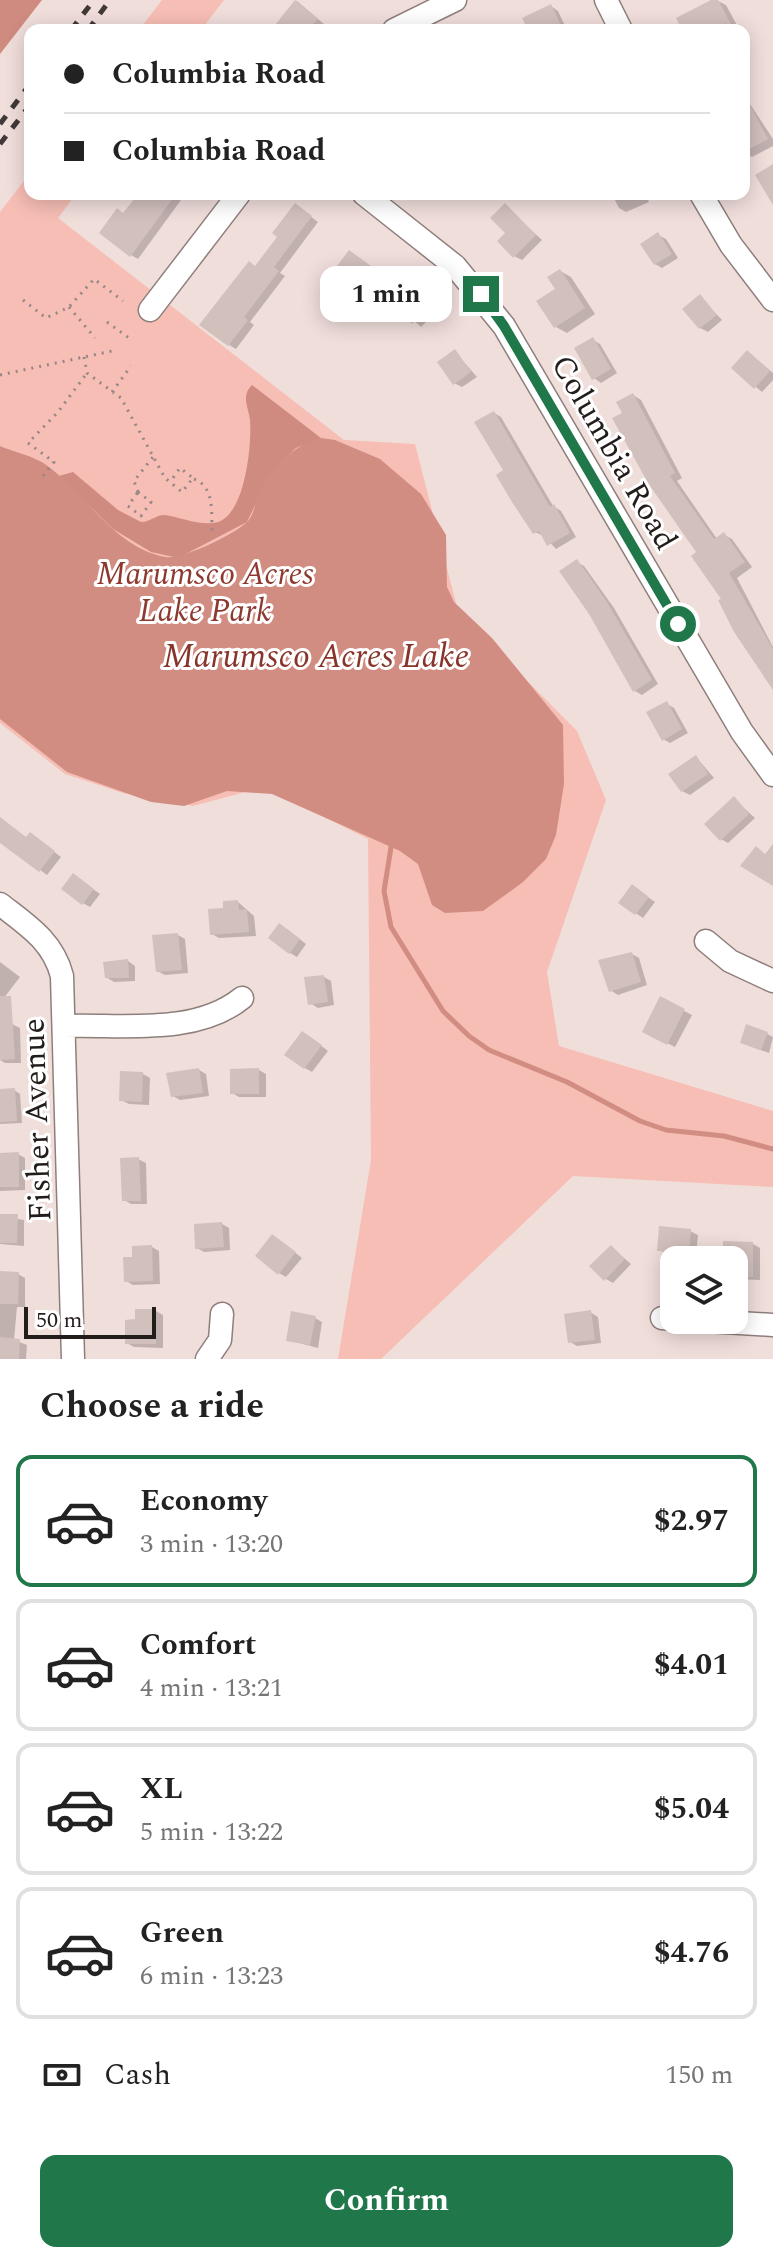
<!DOCTYPE html>
<meta charset="utf-8">
<style>
:root{--surface:#fff;--page:#f6f6f6;--text:#222;--muted:#767676;--line:#e0e0e0;--accent:#1f774a}
body{margin:0;font-family:Spectral,serif;background:var(--page);color:var(--text);height:100vh;display:flex;flex-direction:column;font-size:30px;white-space:nowrap}
*{box-sizing:border-box;margin:0}
p{font-size:26px;color:var(--muted)}
.icon{flex:none;width:44px;height:44px;fill:none;stroke:currentColor;stroke-width:2;stroke-linecap:round;stroke-linejoin:round}
.map{position:relative;height:1359px;overflow:hidden}
.side{display:flex;flex-direction:column;background:var(--surface);flex:1}
.side>*{flex:none}
.top-card{position:absolute;left:24px;top:24px;width:726px;height:176px;border-radius:16px;box-shadow:0 4px 20px #0003;display:grid;align-content:center;height:176px;padding:0 40px;background:var(--surface)}
.tools{position:absolute;left:660px;top:1246px;display:grid;gap:16px}
.tools a{display:grid;place-items:center;width:88px;height:88px;border-radius:16px;background:var(--surface);box-shadow:0 4px 20px #0003;font-size:40px}
.scale{position:absolute;left:24px;bottom:20px;width:132px;box-sizing:border-box;padding-left:8px;border:4px solid #221c1b;border-top:0;font-size:22px;line-height:28px;white-space:nowrap;color:#221c1b;-webkit-text-stroke:6px #fff;paint-order:stroke}
.end{position:absolute;width:36px;height:36px;margin:-18px;border:10px solid #1f774a;background:#fff;box-shadow:0 0 0 4px #fff}
.from{border-radius:50%}
.bubble{position:absolute;height:56px;border-radius:16px;background:var(--surface);box-shadow:0 4px 20px #0003;font-size:26px;font-weight:700;line-height:56px;text-align:center}
.top-card b{display:flex;align-items:center;gap:28px;height:76px;font-size:30px}
.top-card b+b{border-top:2px solid var(--line)}
.top-card i{width:20px;height:20px;background:var(--text)}
ul{padding:0;list-style:none}
li{display:flex;align-items:center;gap:24px;height:132px;margin:0 16px 12px;padding:0 24px;border:4px solid var(--line);border-radius:16px}
li div{flex:1}
li b{display:block;font-size:30px}
li em{font-style:normal;font-weight:700}
li.on{border-color:var(--accent)}
li>.icon{width:72px;height:72px;stroke-width:1.5}
h2{padding:0 40px;font-size:36px;line-height:96px}
.pay{display:flex;align-items:center;gap:20px;height:88px;padding:0 40px;font-size:30px}
.pay p{margin-inline-start:auto}
.button{display:flex;gap:16px;margin-top:auto;padding:16px 40px}
.button a{flex:1;height:92px;border-radius:16px;background:var(--accent);color:#fff;font-size:32px;font-weight:700;line-height:92px;text-align:center}
.map>svg:first-child{display:block}
.green{fill:#f7beb5}
.forest{fill:#d08b80}
.water{fill:#d28d82}
.shadow{fill:#0003}
.lines{fill:none;stroke-linecap:round;stroke-linejoin:round}
.stream{stroke:#d28d82;stroke-width:5}
.building{fill:#d2c0bd}
.minor-casing{stroke:#8f7f7c;stroke-width:25}
.path{stroke:#948785;stroke-width:3;stroke-dasharray:2 6;stroke-linecap:butt}
.minor{stroke:#fff;stroke-width:22}
.rail{stroke:#413938;stroke-width:5;stroke-dasharray:10 10;stroke-linecap:butt}
.route{stroke:#1f774a;stroke-width:10}
.labels{text-anchor:middle;stroke-width:6;stroke-linejoin:round;paint-order:stroke}
.street-label{font-size:32px;fill:#221c1b;stroke:#fff}
.park-label{font-size:32px;font-style:italic;fill:#8d392f;stroke:#fff}
.water-label{font-size:34px;font-style:italic;fill:#88342a;stroke:#fff}
</style>
<div class="map">
<svg width="773" height="1359" viewBox="0 0 773 1359">
<rect width="100%" height="100%" fill="#f0dedb"/>
<!-- green -->
<path class="green" d="M162,0H224L201,30H139Z
M30,173V194H76L58,218L344,440L415,444L458,611L577,731L606,800L547,972L559,1046L773,1111V1187L573,1176L381,1359H338L371,1160L368,839L264,787L193,806L123,793L65,774L0,723V212Z"/>
<!-- forest -->
<path class="forest" d="M0,0H42L0,54Z
M252,385L321,438L296,448L283,460L270,475L247,522L178,558L151,552L113,529L59,476L73,472L118,510L141,522C150,522 156,515 164,515C180,517 197,525 213,523C245,521 252,445 250,420C248,406 241,396 252,385Z"/>
<!-- water -->
<path class="water" d="M321,438L335,440L380,459L421,494L446,535L447,587L454,602L492,638L563,725L564,784L556,835L546,859L523,882L483,911L445,913L432,905L418,864L400,851L272,794L227,791L184,806L151,802L67,772L0,719V446C14,452 33,456 45,464C86,493 113,547 165,557C182,560 236,534 248,521C254,514 254,507 257,499C268,470 291,446 321,438Z"/>
<!-- shadow -->
<path class="shadow" d="M716,0L726,5L739,29L683,30Z
M297,1L324,24L316,30H275Z
M551,6L558,11L567,30H530Z
M744,95L773,139V146L752,157L744,152Z
M140,194H173L181,200L138,259L131,255Z
M612,194H645L649,202L626,212L619,208Z
M505,206L542,240L522,260L514,256Z
M302,210L318,222L280,273L285,276L250,322L254,325L236,349L229,345Z
M658,235L666,239L678,258L662,268L655,264Z
M357,256L385,277L375,290L368,286Z
M560,271L571,277L595,314L567,333L556,327Z
M407,294L432,316L421,327L396,304Z
M700,297L722,320L708,332L700,328Z
M593,340L600,344L617,373L601,383L594,378Z
M455,352L477,377L462,387L454,383Z
M748,352L773,373V380L762,392L733,368Z
M633,395L641,400L682,478L677,481L717,539L724,535L732,539L752,567L737,578L773,647V683L625,414Z
M494,413L501,417L553,506L561,511L576,537L556,549L544,536L535,532L506,471Z
M577,562L584,566L614,608L658,684L642,695L635,691L590,613Z
M667,704L674,708L688,733L670,743L663,739Z
M696,757L714,778L690,795L682,791Z
M734,799L755,818L728,843L721,839Z
M0,818L27,839H37L61,857L47,875L0,840Z
M80,880L100,894L90,907L83,903Z
M639,891L655,902L643,918L621,903Z
M238,902L254,916L256,936L219,938L212,934L225,910Z
M287,929L306,944L297,957L290,953Z
M178,935L185,939L188,973L165,975L157,971Z
M632,954L639,958L647,985L618,995L610,990Z
M128,961L135,966V981L114,982L106,977Z
M0,962L20,977L0,1003Z
M324,977L331,981L334,1005L318,1008L310,1003Z
M661,999L692,1015L675,1047L645,1032Z
M12,1024L20,1028L21,1063H5L0,1060V1025Z
M767,1034L773,1037L769,1053L749,1046Z
M310,1037L328,1051L312,1072L305,1068Z
M199,1070L206,1074L209,1096L180,1100L173,1096Z
M259,1070L266,1074V1097H239L232,1093Z
M143,1074L150,1078L149,1105L129,1104L121,1100Z
M14,1090L20,1094L22,1123L0,1124V1091Z
M18,1154L25,1158V1190L0,1191V1155Z
M138,1159L146,1163L147,1204H131L124,1200Z
M0,1216L24,1220V1246L0,1244Z
M222,1224L229,1228L230,1250L204,1252L197,1248Z
M690,1231L698,1235L696,1256L666,1254L659,1249Z
M280,1241L302,1258L286,1277L279,1273Z
M753,1244L760,1248V1280L734,1279V1260H725Z
M152,1247L159,1251L160,1284L133,1285L126,1281L134,1259Z
M611,1247L631,1264L613,1283L606,1279Z
M0,1273L18,1274L25,1278V1307H17L14,1340L27,1345L26,1359H0Z
M156,1311L163,1315V1348L134,1347L127,1343Z
M590,1312L598,1317L601,1343L577,1346L570,1342Z
M315,1318L322,1322L318,1348L288,1340Z"/>
<g class="lines">
<!-- stream -->
<path class="stream" d="M392,841L384,891L391,927L443,1011L469,1036L489,1050L567,1082L640,1121L666,1130L724,1136L773,1149"/>
</g>
<!-- building -->
<path class="building" d="M295,0L318,19L307,30H271Z
M711,0H718L731,24L718,30H682L676,18Z
M551,4L563,30H528L522,18Z
M744,94L768,139L744,152Z
M773,164V205L755,175Z
M138,194H176L130,257L99,233L117,208L123,213Z
M295,203L312,216L274,267L279,271L244,317L248,320L228,346L199,325L249,261L255,266L277,237L272,233Z
M505,203L536,235L513,258L497,241L505,233L490,218Z
M658,232L672,254L654,265L640,244Z
M349,250L379,272L367,288L337,266Z
M560,269L585,308L554,328L536,301L555,289L547,277Z
M406,291L426,311L412,324L393,304Z
M700,294L717,315L699,329L682,309Z
M593,337L611,369L592,380L574,348Z
M455,349L471,372L453,385L437,362Z
M747,350L770,371L754,389L731,368Z
M633,393L675,473L670,476L714,539L724,532L745,562L729,573L773,649V690L734,632L718,600L721,599L691,556L696,552L648,483L612,418L622,413L616,402Z
M494,411L550,507L554,504L570,533L547,546L539,531L533,534L512,502L496,475L503,470L474,422Z
M577,559L607,602L652,680L633,692L589,614L559,571Z
M667,701L682,729L662,741L646,712Z
M696,755L708,774L681,792L668,774Z
M734,796L749,814L720,841L704,824Z
M0,817L26,837L30,832L55,851L39,872L0,843Z
M773,844V886L740,866L756,846L765,854Z
M73,873L94,889L82,905L61,889Z
M632,884L649,897L635,915L618,903Z
M238,900L239,910L247,909L249,932L210,935L208,909L223,908V901Z
M279,923L300,939L289,954L268,938Z
M178,933L182,970L156,972L152,935Z
M632,952L641,982L609,992L598,960Z
M128,959L129,978H105L103,962Z
M324,975L328,1002L308,1005L304,977Z
M0,996H11L15,1059L0,1060Z
M660,996L685,1009L667,1045L642,1032Z
M746,1024L768,1032L761,1050L740,1043Z
M302,1031L322,1045L304,1069L284,1055Z
M199,1068L203,1093L171,1097L166,1073Z
M259,1068V1094H230V1069Z
M120,1071L143,1072L142,1102L119,1101Z
M15,1088L17,1121L0,1122V1089Z
M19,1152V1187H0V1153Z
M139,1157L141,1201H122L120,1158Z
M0,1214H18L17,1243H0Z
M222,1222L224,1247L195,1249L194,1224Z
M659,1226L691,1229L689,1253L657,1251Z
M272,1234L296,1252L278,1275L255,1256Z
M723,1241L753,1242V1277L734,1276V1260H723Z
M152,1245L153,1281L124,1282L123,1257H132V1246Z
M611,1245L625,1259L604,1281L589,1266Z
M0,1271L19,1272L18,1304H0Z
M135,1309H156V1344H125V1320L135,1319Z
M591,1310L595,1340L568,1343L564,1314Z
M291,1311L316,1316L310,1345L286,1341Z
M0,1337L20,1339L19,1359H0Z"/>
<g class="lines">
<defs>
<path id="minor" d="M606,0L621,30
M394,30L455,0
M364,194L455,266L504,326L742,732L773,775
M701,194L731,245L773,300
M150,310L239,194
M0,904C27,925 53,941 62,976L73,1359
M706,941L730,961L773,981
M65,1026C122,1024 195,1036 242,998
M662,1318L674,1319
M690,1320L773,1325
M207,1359L220,1340L222,1314"/>
</defs>
<!-- minor casing -->
<use href="#minor" class="minor-casing"/>
<!-- path -->
<path class="path" d="M23,300L46,318L69,307L94,279L123,301
M69,307L95,338
M107,322L129,338
M84,357L87,373L121,398L165,478L182,492L193,478L180,468L170,482
M0,375L112,351
M112,392L131,366
M43,476L54,462L28,443L58,412L87,373
M194,479C216,487 211,516 212,535
M138,492L151,502L141,516L128,506Z
M138,492L134,481L153,457"/>
<!-- minor -->
<use href="#minor" class="minor"/>
<!-- rail -->
<path class="rail" d="M71,30L94,0
M88,30L110,0
M0,124L30,84
M0,144L30,105"/>
</g>
<g class="lines">
<!-- route -->
<path class="route" d="M481,294L504,326L678,624"/>
</g>
<g class="labels">
<!-- street labels -->
<g class="street-label">
<text transform="translate(615 452) rotate(60)" y="11">Columbia Road</text>
<text transform="translate(36 1120) rotate(-92)" y="11">Fisher Avenue</text>
</g>
<!-- park labels -->
<g class="park-label">
<text x="205" y="584">Marumsco Acres<tspan x="205" dy="37">Lake Park</tspan></text>
</g>
<!-- water labels -->
<g class="water-label">
<text x="316" y="667">Marumsco Acres Lake</text>
</g>
</g>
</svg>
<div class="tools">
<a><svg class="icon" aria-label="layers" viewBox="0 0 24 24"><path d="M12 4l9 5-9 5-9-5zM3 14l9 5 9-5"/></svg></a>
</div>
<div class="scale">50 m</div>
<i class="end from" style="left:678px;top:624px"></i>
<i class="end" style="left:481px;top:294px"></i>
<div class="bubble" style="left:320px;top:266px;width:132px">1 min</div>
<div class="top-card">
<b><i class="from"></i>Columbia Road</b>
<b><i></i>Columbia Road</b>
</div>
</div>
<section class="side">
<h2>Choose a ride</h2>
<ul>
<li class="on"><svg class="icon" aria-label="car" viewBox="0 0 24 24"><path d="M5 17H2v-5l4-1 3-4h7l3 4 3 1v5h-3M9 17h6M6 11h13"/><circle cx="7" cy="17" r="2"/><circle cx="17" cy="17" r="2"/></svg><div><b>Economy</b><p>3 min · 13:20</p></div><em>$2.97</em></li>
<li><svg class="icon" aria-label="car" viewBox="0 0 24 24"><path d="M5 17H2v-5l4-1 3-4h7l3 4 3 1v5h-3M9 17h6M6 11h13"/><circle cx="7" cy="17" r="2"/><circle cx="17" cy="17" r="2"/></svg><div><b>Comfort</b><p>4 min · 13:21</p></div><em>$4.01</em></li>
<li><svg class="icon" aria-label="car" viewBox="0 0 24 24"><path d="M5 17H2v-5l4-1 3-4h7l3 4 3 1v5h-3M9 17h6M6 11h13"/><circle cx="7" cy="17" r="2"/><circle cx="17" cy="17" r="2"/></svg><div><b>XL</b><p>5 min · 13:22</p></div><em>$5.04</em></li>
<li><svg class="icon" aria-label="car" viewBox="0 0 24 24"><path d="M5 17H2v-5l4-1 3-4h7l3 4 3 1v5h-3M9 17h6M6 11h13"/><circle cx="7" cy="17" r="2"/><circle cx="17" cy="17" r="2"/></svg><div><b>Green</b><p>6 min · 13:23</p></div><em>$4.76</em></li>
</ul>
<div class="pay"><svg class="icon" aria-label="cash" viewBox="0 0 24 24"><path d="M3 7h18v10H3z"/><circle cx="12" cy="12" r="2"/></svg>Cash<p>150 m</p></div>
<div class="button"><a>Confirm</a></div>
</section>
